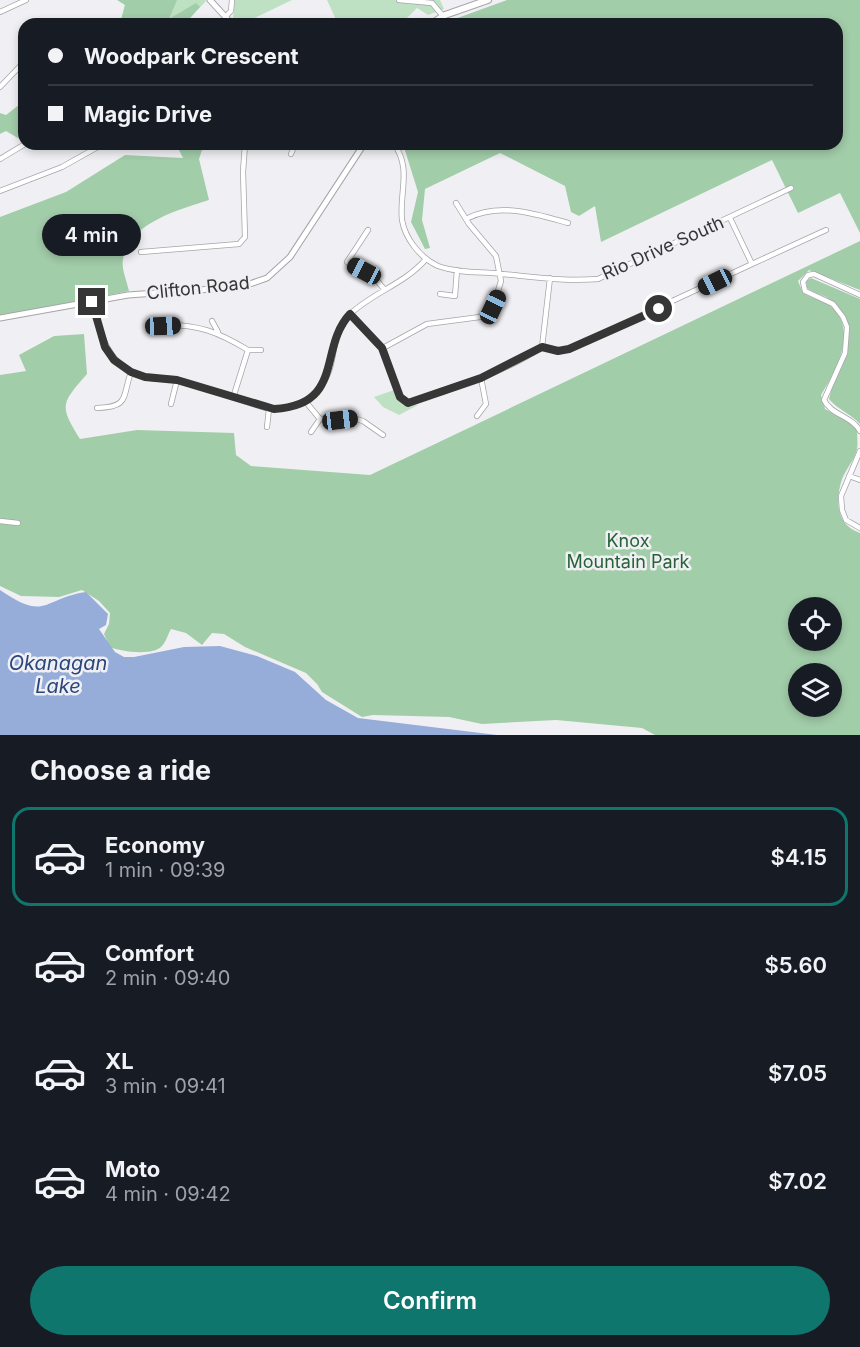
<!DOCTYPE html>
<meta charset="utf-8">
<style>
:root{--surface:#171b24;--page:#20242c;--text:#f1f3f6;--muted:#9ea1a6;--line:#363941;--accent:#0f766e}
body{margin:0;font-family:Inter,sans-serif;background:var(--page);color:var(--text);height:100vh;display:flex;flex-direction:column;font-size:22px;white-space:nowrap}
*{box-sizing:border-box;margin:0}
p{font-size:20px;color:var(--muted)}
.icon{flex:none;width:33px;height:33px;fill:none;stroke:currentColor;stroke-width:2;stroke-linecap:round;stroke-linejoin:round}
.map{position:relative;height:735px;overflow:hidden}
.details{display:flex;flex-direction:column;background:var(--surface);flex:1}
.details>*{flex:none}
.banner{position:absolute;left:18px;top:18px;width:825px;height:132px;border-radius:18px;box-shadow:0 3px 9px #0003;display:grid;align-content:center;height:132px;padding:0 30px;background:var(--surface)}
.tools{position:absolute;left:788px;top:597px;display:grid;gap:12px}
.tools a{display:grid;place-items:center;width:54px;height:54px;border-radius:50%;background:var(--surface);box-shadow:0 3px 9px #0003;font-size:30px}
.end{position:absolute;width:27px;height:27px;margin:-14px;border:8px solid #363637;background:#fff;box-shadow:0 0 0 3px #fff}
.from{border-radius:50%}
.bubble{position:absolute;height:42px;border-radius:21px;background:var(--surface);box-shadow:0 3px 9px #0003;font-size:20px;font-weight:600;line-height:42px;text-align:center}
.car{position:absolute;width:18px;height:36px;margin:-18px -9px;border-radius:8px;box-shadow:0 0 4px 2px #0007;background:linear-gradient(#222 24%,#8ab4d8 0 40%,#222 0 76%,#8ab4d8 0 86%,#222 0)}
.banner b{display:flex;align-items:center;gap:21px;height:57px;font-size:22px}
.banner b+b{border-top:2px solid var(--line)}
.banner i{width:15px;height:15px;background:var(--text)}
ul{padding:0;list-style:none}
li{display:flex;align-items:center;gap:18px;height:99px;margin:0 12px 9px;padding:0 18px;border:3px solid transparent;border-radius:18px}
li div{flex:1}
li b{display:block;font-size:22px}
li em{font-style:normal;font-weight:600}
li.on{border-color:var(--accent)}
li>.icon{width:54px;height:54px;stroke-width:1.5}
h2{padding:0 30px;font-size:27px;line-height:72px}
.button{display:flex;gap:12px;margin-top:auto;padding:12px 30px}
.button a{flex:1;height:69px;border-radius:36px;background:var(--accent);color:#fff;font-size:24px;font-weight:600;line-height:69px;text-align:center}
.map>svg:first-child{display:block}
.green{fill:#bee1c4}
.forest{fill:#a2cda9;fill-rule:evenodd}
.water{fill:#95add8}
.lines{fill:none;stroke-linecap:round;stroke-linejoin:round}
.minor-casing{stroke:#a5a5a9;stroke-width:6}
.tertiary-casing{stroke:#a5a5a9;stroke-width:7}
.secondary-casing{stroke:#a5a5a9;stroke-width:8}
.minor{stroke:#fff;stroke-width:4.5}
.tertiary{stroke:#fff;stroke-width:5}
.secondary{stroke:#fff;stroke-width:6}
.route{stroke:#363637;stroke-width:8}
.labels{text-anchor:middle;stroke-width:5;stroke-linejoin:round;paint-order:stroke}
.street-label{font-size:18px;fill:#363637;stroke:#f0f0f4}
.park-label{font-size:18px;fill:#256336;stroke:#f0f0f4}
.water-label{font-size:20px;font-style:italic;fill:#29467c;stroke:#f0f0f4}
</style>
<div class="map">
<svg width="860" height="735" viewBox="0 0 860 735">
<rect width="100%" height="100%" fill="#f0f0f4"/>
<!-- green -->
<path class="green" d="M120,0H205L206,1L190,18L195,24H120L125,5Z
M235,0H292L242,24H237L233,18Z
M327,0H440L444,9L428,15L417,8L401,24H338Z
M397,389L408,405H418L399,415L383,407L374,397Z"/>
<!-- forest -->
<path class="forest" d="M117,0H177L169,19L196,3L200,7L190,18L195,24H120L125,5Z
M507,0H860V233L840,193L798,213L772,160L601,242L595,206L579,216L571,212L565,186L500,153L425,189L422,220L430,248L425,249L411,222L418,192L403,144H837V24H441Z
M24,101V139L21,140L6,131L0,134V113L6,115Z
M176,144H204L199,159L209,200C179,210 130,222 123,259C121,268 127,282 129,291L0,316V217L66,192L125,155L183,158Z
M860,241V290L809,270L798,281L803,293C811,298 821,300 829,305C860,328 836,371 821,395L825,409L847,421L857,430C857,436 858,443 857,449C855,459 846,469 842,479C835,501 836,525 860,533V735H655L642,728L556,720L482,724L449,717L373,715L362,717L322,692L317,684L306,673L245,647L224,634L212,633L202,645L186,633L171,629C168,634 166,642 162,646C154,656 121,652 110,647L104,634L109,624L110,613L99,601L82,590L59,597L21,596L0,586V375L26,371L19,355L54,336L84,334L87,374C61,404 59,405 80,439L137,430L234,433L236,455L251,466L370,475ZM798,608H831V640H798ZM798,674H831V706H798Z
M811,278L860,299V424C850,413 838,410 829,399C838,362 860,329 828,298C821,294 814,293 807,288L806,281Z"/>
<!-- water -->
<path class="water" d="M0,590C47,622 41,599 86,592L108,614L106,625L99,629L115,652L124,657H134L184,647L220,646L257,656L295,672L326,700L358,718L497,735H0Z"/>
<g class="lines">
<defs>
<path id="minor" d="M399,0L432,3L443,16
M0,12L26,0
M226,16L231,11L232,0
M303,22L304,24
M80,24L85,21
M0,87L24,62
M394,144C412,169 399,192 402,220C405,238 420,258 438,266C454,272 475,272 492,273C528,276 563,282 598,279L791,188
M291,154L295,144
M0,159L25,144
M0,191L62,167L103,144
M468,218C500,202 536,214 568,223
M368,230L347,262L374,277L384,289
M141,252L239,244L245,237L243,172L245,144
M752,264L826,230
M440,294L455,296L457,270
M860,295L814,274L808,275L803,282L805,291L833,304L843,317L847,327L845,353L824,400C831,415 852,416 860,431
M92,302C100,334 108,367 144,377C156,380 169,378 181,381C210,390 239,400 269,409C296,412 322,394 330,368C335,350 334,331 348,316C371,293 405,284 426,259
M350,314L383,348L400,397L407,403C453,388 502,374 542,347L550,278
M212,321L218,332
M163,325C198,324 218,332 248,350L233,398
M542,347L558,351L569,349L752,264L730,218
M383,348L427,324L480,317L493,307L501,281L496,256L469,224L456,203
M248,350H261
M305,401L320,419L353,418L363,421L383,435
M171,404L177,380
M97,408C130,407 122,397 131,372
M477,416L486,404L481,378
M267,427L269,409
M311,432L320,419
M860,451L841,496L842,510L846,520L860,528
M849,476L860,480
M0,521L18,523"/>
<path id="tertiary" d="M210,0L232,24
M0,318L128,295L241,287L267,278L290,257L364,144"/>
<path id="secondary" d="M431,24L445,15L488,0"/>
</defs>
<!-- minor casing -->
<use href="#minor" class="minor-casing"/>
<!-- tertiary casing -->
<use href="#tertiary" class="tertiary-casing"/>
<!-- secondary casing -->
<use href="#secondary" class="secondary-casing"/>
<!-- minor -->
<use href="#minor" class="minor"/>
<!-- tertiary -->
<use href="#tertiary" class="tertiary"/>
<!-- secondary -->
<use href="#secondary" class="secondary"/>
</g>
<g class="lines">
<!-- route -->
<path class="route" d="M92,302L105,347L114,360L131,372L145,377L177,380L274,409C345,405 318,348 350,314L382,348L400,397L408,403L481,378L542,347L558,351L569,349L659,309"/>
</g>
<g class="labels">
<!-- street labels -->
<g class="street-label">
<text transform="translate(663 248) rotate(-24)" y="6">Rio Drive South</text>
<text transform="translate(198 288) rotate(-6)" y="6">Clifton Road</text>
</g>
<!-- park labels -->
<g class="park-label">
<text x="628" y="547">Knox<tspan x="628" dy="21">Mountain Park</tspan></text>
</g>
<!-- water labels -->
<g class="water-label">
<text x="58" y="670">Okanagan<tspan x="58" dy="23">Lake</tspan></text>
</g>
</g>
</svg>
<div class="tools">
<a><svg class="icon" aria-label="locate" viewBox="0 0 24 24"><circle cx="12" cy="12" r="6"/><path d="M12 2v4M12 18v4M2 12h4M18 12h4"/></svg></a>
<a><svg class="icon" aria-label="layers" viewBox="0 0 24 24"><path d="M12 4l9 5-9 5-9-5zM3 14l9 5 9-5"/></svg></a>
</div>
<i class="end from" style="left:659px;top:309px"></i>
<i class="end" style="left:92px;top:302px"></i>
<div class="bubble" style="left:42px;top:214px;width:99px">4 min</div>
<i class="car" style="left:364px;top:271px;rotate:298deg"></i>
<i class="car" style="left:715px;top:282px;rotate:244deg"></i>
<i class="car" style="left:493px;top:307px;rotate:25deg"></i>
<i class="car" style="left:163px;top:326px;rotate:88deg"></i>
<i class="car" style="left:340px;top:420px;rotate:83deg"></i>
<div class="banner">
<b><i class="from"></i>Woodpark Crescent</b>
<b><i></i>Magic Drive</b>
</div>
</div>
<section class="details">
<h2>Choose a ride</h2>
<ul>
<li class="on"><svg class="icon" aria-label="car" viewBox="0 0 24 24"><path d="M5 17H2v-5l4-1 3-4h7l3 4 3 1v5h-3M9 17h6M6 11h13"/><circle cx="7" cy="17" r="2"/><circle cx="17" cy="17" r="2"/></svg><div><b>Economy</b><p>1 min · 09:39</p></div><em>$4.15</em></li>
<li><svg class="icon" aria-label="car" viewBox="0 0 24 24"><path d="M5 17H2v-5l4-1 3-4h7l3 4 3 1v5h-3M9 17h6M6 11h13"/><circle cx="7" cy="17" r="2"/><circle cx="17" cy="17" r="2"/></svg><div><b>Comfort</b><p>2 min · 09:40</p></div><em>$5.60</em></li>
<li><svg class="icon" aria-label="car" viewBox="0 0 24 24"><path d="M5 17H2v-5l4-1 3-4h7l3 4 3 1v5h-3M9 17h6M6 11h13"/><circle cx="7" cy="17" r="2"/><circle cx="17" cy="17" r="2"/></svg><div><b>XL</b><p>3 min · 09:41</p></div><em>$7.05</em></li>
<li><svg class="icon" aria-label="car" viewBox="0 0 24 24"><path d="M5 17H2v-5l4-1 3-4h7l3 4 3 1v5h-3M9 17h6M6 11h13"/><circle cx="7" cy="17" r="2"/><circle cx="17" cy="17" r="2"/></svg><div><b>Moto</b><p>4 min · 09:42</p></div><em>$7.02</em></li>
</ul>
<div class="button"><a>Confirm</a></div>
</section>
